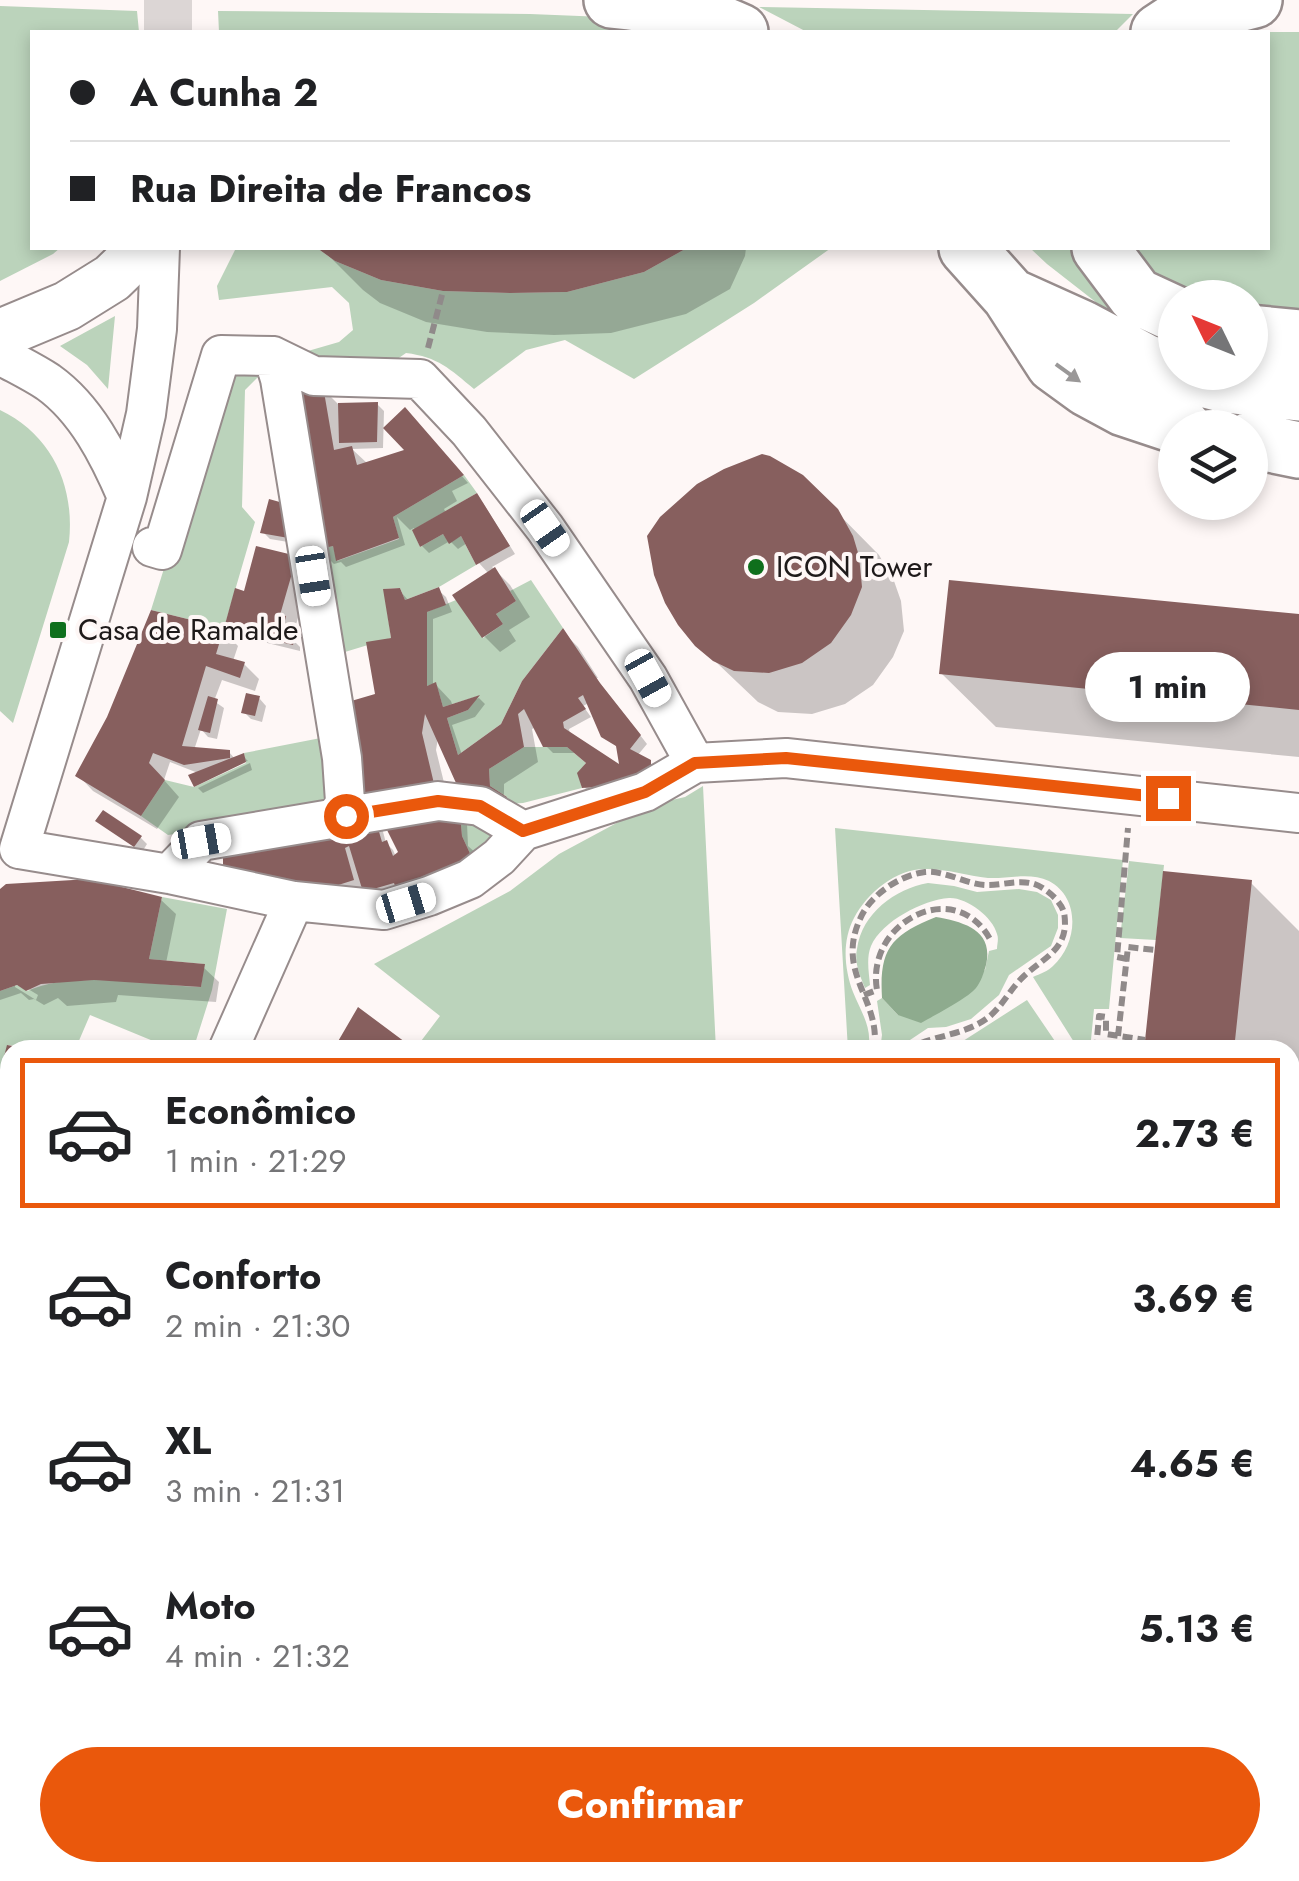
<!DOCTYPE html>
<html lang="pt">
<meta charset="utf-8">
<style>
:root{--surface:#fff;--page:#f2f2f2;--text:#202124;--muted:#757577;--line:#e0e0e0;--accent:#ea580c}
body{margin:0;font-family:Jost,sans-serif;background:var(--page);color:var(--text);height:100vh;display:flex;flex-direction:column;font-size:38px;white-space:nowrap}
*{box-sizing:border-box;margin:0}
p{font-size:32px;color:var(--muted)}
.icon{flex:none;width:55px;height:55px;fill:none;stroke:currentColor;stroke-width:2;stroke-linecap:round;stroke-linejoin:round}
.map{position:relative;flex:1;overflow:hidden}
.panel{position:absolute;left:0px;top:1040px;width:1300px;height:842px;display:flex;flex-direction:column;background:var(--surface);border-radius:30px 30px 0 0;box-shadow:0 5px 15px #0003}
.panel>*{flex:none}
.top-card{position:absolute;left:30px;top:30px;width:1240px;height:220px;border-radius:0px;box-shadow:0 5px 15px #0003;display:grid;align-content:center;height:220px;padding:0 40px;background:var(--surface)}
.needle{width:65px;rotate:313deg}
.buttons{position:absolute;left:1158px;top:280px;display:grid;gap:20px}
.buttons a{display:grid;place-items:center;width:110px;height:110px;border-radius:50%;background:var(--surface);box-shadow:0 5px 15px #0003;font-size:50px}
.end{position:absolute;width:45px;height:45px;margin:-22px;border:12px solid #ea580c;background:#fff;box-shadow:0 0 0 5px #fff}
.from{border-radius:50%}
.bubble{position:absolute;height:70px;border-radius:35px;background:var(--surface);box-shadow:0 5px 15px #0003;font-size:32px;font-weight:700;line-height:70px;text-align:center}
.car{position:absolute;width:30px;height:60px;margin:-30px -15px;border-radius:12px;box-shadow:0 0 8px 2px #0007;background:linear-gradient(#fff 24%,#345 0 40%,#fff 0 76%,#345 0 86%,#fff 0)}
.top-card b{display:flex;align-items:center;gap:35px;height:95px;font-size:38px}
.top-card b+b{border-top:2px solid var(--line)}
.top-card i{width:25px;height:25px;background:var(--text)}
ul{padding:18px 0 0;list-style:none}
li{display:flex;align-items:center;gap:30px;height:150px;margin:0 20px 15px;padding:0 20px;border:5px solid transparent;border-radius:0px}
li div{flex:1}
li b{display:block;font-size:38px}
li em{font-style:normal;font-weight:700}
li.on{border-color:var(--accent)}
li>.icon{width:90px;height:90px;stroke-width:1.5}
.cta{display:flex;gap:20px;margin-top:auto;padding:20px 40px}
.cta a{flex:1;height:115px;border-radius:60px;background:var(--accent);color:#fff;font-size:40px;font-weight:700;line-height:115px;text-align:center}
.map>svg:first-child{display:block}
.green{fill:#bbd3bb}
.water{fill:#8eab8e}
.shadow{fill:#0003;fill-rule:evenodd}
.building{fill:#875f5e;fill-rule:evenodd}
.lines{fill:none;stroke-linecap:round;stroke-linejoin:round}
.major-tunnel{stroke:#dcd6d5;stroke-width:48;stroke-dasharray:48 24;stroke-linecap:butt}
.minor-casing{stroke:#978c8c;stroke-width:42}
.major-casing{stroke:#978c8c;stroke-width:52}
.highway-casing{stroke:#978c8c;stroke-width:60}
.path{stroke:#908a8a;stroke-width:6;stroke-dasharray:10 5;stroke-linecap:butt}
.minor{stroke:#fff;stroke-width:38}
.major{stroke:#fff;stroke-width:48}
.highway{stroke:#fff;stroke-width:55}
.oneway{fill:#9a9898}
.route{stroke:#ea580c;stroke-width:12}
.poi-dot{fill:#0f6f1c;stroke:#fef7f6;stroke-width:4}
.labels{text-anchor:middle;stroke-width:8;stroke-linejoin:round;paint-order:stroke}
.poi-label{font-size:30px;fill:#1e1a1a;stroke:#fef7f6;text-anchor:start}
</style>
<div class="map">
<svg width="1299" height="1881" viewBox="0 0 1299 1881">
<rect width="100%" height="100%" fill="#fef7f6"/>
<!-- green -->
<path class="green" d="M0,6L137,11L139,32H32V248H60L53,254L0,281Z
M759,7L1133,14L1115,32H807Z
M218,11L530,14L629,18L681,32H219Z
M1222,32H1299V320L1250,315V298L1188,297L1142,266L1130,248H1268V32Z
M236,248H317L335,261L381,280L443,291L510,293L567,292L644,272L687,248H831L754,303L634,379L565,340L526,350L474,389C450,369 438,357 406,353L393,362L311,363L301,353L339,342L353,330L349,303L332,287L219,300L217,286Z
M1030,248H1083L1123,306L1120,321L1047,264Z
M115,316L108,389L87,365L60,346Z
M236,366L266,369L245,390L242,507L255,522L224,628L151,610L219,393Z
M0,410C52,435 75,486 69,542L13,723L0,711Z
M464,475L477,493L413,530L420,547L443,534L449,543L461,536L476,565L439,587L405,600L400,588L384,589L391,638L335,655L317,550L333,546L337,561L399,539L393,517Z
M531,580L563,628L522,681L501,724L458,755L447,718L468,710L478,696L443,707L436,683L427,686V612L456,600L483,638L503,624L496,614L516,601L510,591Z
M331,736L328,810L168,835L141,816L165,780L194,787L246,763L244,753Z
M524,747H567L586,763L578,773L582,788L523,803L506,804L507,797L490,786L489,769Z
M703,786L716,1050L415,1049L440,1016L374,964L510,891L559,854L650,805L685,797Z
M460,814L478,817L495,837L473,860L462,836Z
M835,828L1123,860L1109,1009H1094L1090,1050H1079L1033,977C1040,974 1048,971 1053,966C1078,943 1081,898 1049,881C1030,872 1008,879 988,878C968,876 947,869 927,869C897,868 868,892 854,918C842,941 844,968 853,992C861,1012 873,1028 868,1050H848Z
M1129,861L1164,865L1156,940L1120,938Z
M928,883L954,886L977,892L1019,889L1037,892L1051,900L1058,915V928L1051,946L1009,975L999,995L971,1019L946,1027L928,1028L895,1050H880L882,1035L877,1001L882,998L898,1015L985,970L989,951L997,949C997,944 999,939 997,934C993,917 966,897 949,898C923,900 882,921 871,946C866,958 869,973 870,985L865,988C860,976 854,962 857,949C862,913 895,889 928,883Z
M162,897L227,909L212,990L193,1050H175L90,1015L75,1050H65L50,1045L48,1050L8,1045L0,1072V991L17,985L27,991C73,970 150,985 201,987L204,964L149,959Z
M1027,1000L1061,1050H949Z
M1299,1285V1442L1290,1430V1291Z
M1299,1470V1592L1290,1598V1520L1295,1515L1290,1506V1477Z
M0,1549L10,1583V1872L36,1873L41,1879L65,1872L196,1873L161,1881H0Z
M1299,1667V1881H1242L1249,1873L1290,1872V1673Z"/>
<!-- water -->
<path class="water" d="M936,917C964,922 994,930 986,965C984,972 981,982 976,988C968,998 935,1015 921,1023L898,1015L882,998C879,949 891,935 936,917Z"/>
<!-- shadow -->
<path class="shadow" d="M321,248H746L745,256L730,289L686,314L611,333L554,335L487,332L426,322L380,303L363,290Z
M322,388L338,404H377L384,411L383,448L352,449L368,464L405,452L412,418L468,483L452,491L457,501L444,509L446,513L476,496L483,503L515,554L492,567L510,585L530,617L509,630L516,641L500,652L484,636L489,574L479,563L467,543L458,549L450,541L429,553L422,546L414,528L410,530L397,517L405,545L346,567L341,562L334,564L319,549Z
M802,477L879,555L894,581L901,601L904,631L893,657L873,685L845,704L812,714L778,712L758,702L697,644Z
M300,516L306,545L270,539L263,532Z
M302,566L305,593L292,639L300,647V651L234,635L227,627L242,593Z
M399,590L409,601L438,590L446,597L452,612L433,619V686L436,685L451,701L453,707L479,698L485,704L475,717L452,725L462,755L503,725L563,632L578,647L598,678H596L647,744L637,756L649,762L657,770L600,802L584,787L588,764L576,753H553L545,745L536,727L532,729L538,762L504,784V798L521,818L438,738L436,750L450,807L467,823L468,846L477,854L372,898L364,886L340,893L275,888L376,820L377,696L394,640ZM589,703L603,736L619,748L622,769L570,734L569,729L591,717L583,706ZM386,822L402,853L396,857L393,850L386,843L382,828Z
M1299,617V757L996,727L941,673Z
M223,630L238,646L233,661L244,664L259,679L255,691L222,680L214,701L224,708L217,739L208,737L201,729L194,750L229,752L235,759L243,756L248,761L198,773L170,762L164,780L179,797L157,829L93,791L78,775Z
M259,698L266,706L262,722L251,719L244,712Z
M250,763L252,770L203,793L198,788Z
M105,827L140,837L147,844L142,852Z
M1251,883L1299,931V1080L1290,1166V1050H1147Z
M0,891L160,899L176,914L166,963L203,967L219,982L216,1002L118,995L116,1002L67,1006L58,998L44,1005L34,999L29,1000L21,993L0,1000ZM15,981L38,995L36,1000L15,987Z
M9,1048L22,1050H10V1576L0,1539V1082Z
M1290,1513L1299,1527V1634L1290,1640Z
M561,1872H693L698,1881H566Z
M1092,1872H1195L1203,1881H1086L1084,1878Z"/>
<!-- building -->
<path class="building" d="M317,248H687L644,272L567,292L510,293L443,291L381,280L335,261Z
M323,386L334,450L352,446L357,465L404,450L383,428L405,407L464,475L393,517L399,538L336,561L333,546L317,550L290,388Z
M378,402L377,442L339,443L338,403Z
M762,454L770,456L803,475L838,509L853,536L859,556L862,587L851,615L831,643L802,663L769,673L734,671L713,661L695,646L678,625L665,603L654,575L647,536L660,517L697,484L724,469Z
M477,493L510,546L476,565L461,536L449,544L443,534L420,547L412,530Z
M269,499L294,506L300,540L260,533Z
M256,546L297,556L280,615L286,616L282,633L295,638L293,645L224,628L235,588L244,591Z
M495,567L516,601L496,614L503,624L482,638L452,595Z
M949,580L1299,614V710L939,674Z
M439,587L446,605L427,612V686L436,682L443,707L480,695L468,710L447,718L458,755L501,724L522,681L563,628L600,683L641,735L630,749L651,760V777L621,785L582,788L577,773L586,763L567,747H543L524,709L518,714L524,747L489,769L490,786L507,797L506,804L473,798L456,783L425,714L422,733L436,792L360,809L341,704L375,694L366,642L391,638L383,589L400,588L405,600ZM583,695L601,737L616,746L619,764L564,728L563,722L586,709L578,698Z
M151,610L224,628L216,654L245,662L240,678L206,666L182,746L230,750V758L184,765L153,753L149,763L165,780L141,816L75,776L107,717Z
M246,693L260,696L255,716L241,713Z
M208,696L218,699L210,733L198,730Z
M244,753L246,762L194,787L188,775Z
M103,810L142,836L134,847L95,821Z
M460,814L462,836L473,860L399,897L394,883L363,892L349,846L345,848L354,880L332,887L266,882L223,866V851L375,818L382,842L387,840L393,856L398,852L380,816Z
M1163,871L1252,880L1234,1050H1144Z
M90,879L162,897L149,959L205,964L201,987L94,980L41,984L26,991L17,985L0,991V889L6,884Z
M358,1007L405,1042L416,1050H333Z
M7,1045L25,1048V1050H10L9,1581L0,1549V1072Z
M557,1872H679L685,1881H562Z
M1088,1872H1172L1176,1879L1083,1881L1081,1877Z"/>
<g class="lines">
<!-- major-tunnel -->
<path class="major-tunnel" d="M168,32V0"/>
<defs>
<path id="minor" d="M0,355C16,364 33,372 48,382C86,409 109,455 127,497
M273,356L280,379L342,758L346,816
M152,547L162,550L221,355L273,356L314,376L420,379L469,431L545,528L648,678L695,763
M19,849L169,874L294,901L384,910L429,896L470,879L499,857L523,831L645,792L695,763L786,758L1299,813
M19,849L127,497L146,414L157,329L160,248
M169,874L201,841L438,801L480,806L523,831
M228,1050L294,901
M1290,1220L1299,1205
M444,1872L451,1881
M239,1881L255,1872"/>
<path id="major" d="M0,334L67,306L112,278L143,248
M1290,1626L1299,1620
M907,1881L920,1872"/>
<path id="highway" d="M612,0C658,4 699,13 740,32
M1159,32L1177,20L1254,0
M967,248L1010,296L1054,364L1087,388L1124,408L1184,428
M1100,248L1136,296L1175,314
M1010,296L1081,328L1145,362L1175,372
M1250,333L1299,338
M1176,372L1225,385L1299,393
M1250,440L1299,450"/>
</defs>
<!-- minor casing -->
<use href="#minor" class="minor-casing"/>
<!-- major casing -->
<use href="#major" class="major-casing"/>
<!-- highway casing -->
<use href="#highway" class="highway-casing"/>
<!-- path -->
<path class="path" d="M428,348L443,291
M1127,959L1117,957L1128,828
M864,995L877,990C865,921 957,875 991,941
M1118,1036L1128,947L1155,950
M874,1050C882,1000 835,974 860,919C870,895 900,875 925,872C944,870 966,884 985,885C999,886 1015,880 1030,883C1039,884 1049,892 1055,898C1064,908 1065,913 1065,925C1064,951 1041,960 1024,976C1011,988 1003,1005 990,1016C966,1036 931,1035 906,1050
M1096,1050L1099,1016L1106,1017V1034L1145,1040
M1290,1724L1296,1716L1299,1698"/>
<!-- minor -->
<use href="#minor" class="minor"/>
<!-- major -->
<use href="#major" class="major"/>
<!-- highway -->
<use href="#highway" class="highway"/>
</g>
<!-- one-way arrows -->
<defs><path id="oneway-solid" d="M-6-.8H1V-3.2L6.5 0L1 3.2V.8H-6Z" transform="scale(2.5)"/></defs>
<use class="oneway" href="#oneway-solid" transform="translate(1068 373) rotate(36)"/>
<g class="lines">
<!-- route -->
<path class="route" d="M346,816L438,801L480,806L523,831L645,792L695,763L786,758L1168,798"/>
</g>
<!-- markers -->
<g class="poi-dot">
<circle cx="756" cy="567" r="10"/>
<rect x="48" y="620" width="20" height="20" rx="5"/>
</g>
<g class="labels">
<!-- poi labels -->
<g class="poi-label">
<text x="776" y="577">ICON Tower</text>
<text x="78" y="640">Casa de Ramalde</text>
</g>
</g>
</svg>
<div class="buttons">
<a><svg class="needle" viewBox="-14 -14 28 28"><path d="M0-13l5 13h-10z" fill="#e53935"/><path d="M0 13l5-13h-10z" fill="#757577"/></svg></a>
<a><svg class="icon" aria-label="layers" viewBox="0 0 24 24"><path d="M12 4l9 5-9 5-9-5zM3 14l9 5 9-5"/></svg></a>
</div>
<i class="end from" style="left:346px;top:816px"></i>
<i class="end" style="left:1168px;top:798px"></i>
<div class="bubble" style="left:1085px;top:652px;width:165px">1 min</div>
<i class="car" style="left:545px;top:528px;rotate:145deg"></i>
<i class="car" style="left:313px;top:576px;rotate:171deg"></i>
<i class="car" style="left:648px;top:678px;rotate:151deg"></i>
<i class="car" style="left:201px;top:841px;rotate:80deg"></i>
<i class="car" style="left:406px;top:903px;rotate:73deg"></i>
<div class="top-card">
<b><i class="from"></i>A Cunha 2</b>
<b><i></i>Rua Direita de Francos</b>
</div>
<section class="panel">
<ul>
<li class="on"><svg class="icon" aria-label="car" viewBox="0 0 24 24"><path d="M5 17H2v-5l4-1 3-4h7l3 4 3 1v5h-3M9 17h6M6 11h13"/><circle cx="7" cy="17" r="2"/><circle cx="17" cy="17" r="2"/></svg><div><b>Econômico</b><p>1 min · 21:29</p></div><em>2.73 €</em></li>
<li><svg class="icon" aria-label="car" viewBox="0 0 24 24"><path d="M5 17H2v-5l4-1 3-4h7l3 4 3 1v5h-3M9 17h6M6 11h13"/><circle cx="7" cy="17" r="2"/><circle cx="17" cy="17" r="2"/></svg><div><b>Conforto</b><p>2 min · 21:30</p></div><em>3.69 €</em></li>
<li><svg class="icon" aria-label="car" viewBox="0 0 24 24"><path d="M5 17H2v-5l4-1 3-4h7l3 4 3 1v5h-3M9 17h6M6 11h13"/><circle cx="7" cy="17" r="2"/><circle cx="17" cy="17" r="2"/></svg><div><b>XL</b><p>3 min · 21:31</p></div><em>4.65 €</em></li>
<li><svg class="icon" aria-label="car" viewBox="0 0 24 24"><path d="M5 17H2v-5l4-1 3-4h7l3 4 3 1v5h-3M9 17h6M6 11h13"/><circle cx="7" cy="17" r="2"/><circle cx="17" cy="17" r="2"/></svg><div><b>Moto</b><p>4 min · 21:32</p></div><em>5.13 €</em></li>
</ul>
<div class="cta"><a>Confirmar</a></div>
</section>
</div>
